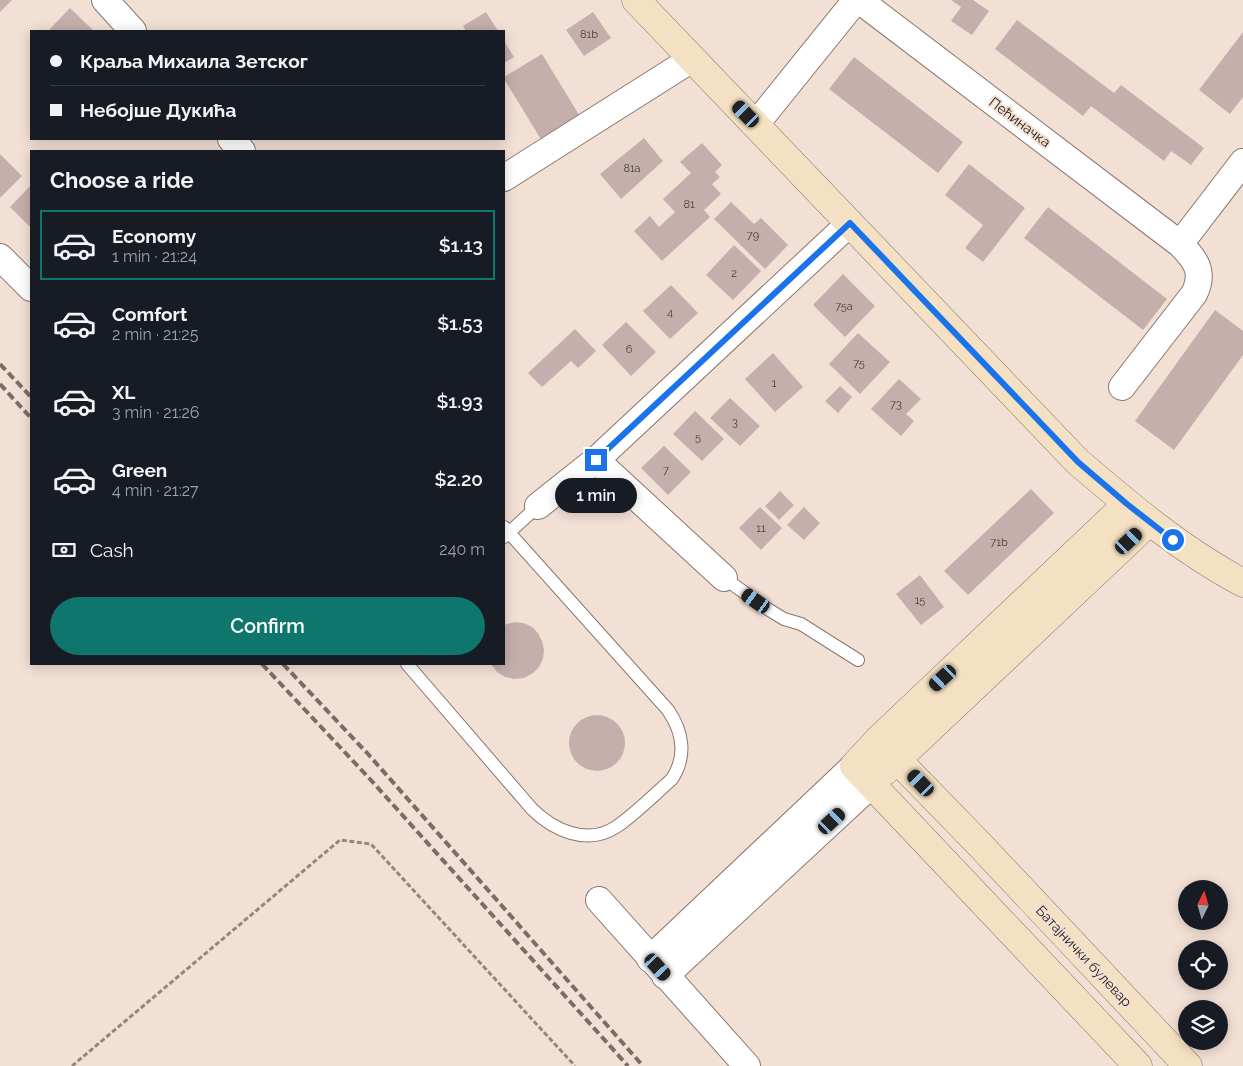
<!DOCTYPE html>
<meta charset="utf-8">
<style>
:root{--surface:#171b24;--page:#242831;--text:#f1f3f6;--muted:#9ea1a6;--line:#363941;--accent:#0f766e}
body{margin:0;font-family:Raleway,sans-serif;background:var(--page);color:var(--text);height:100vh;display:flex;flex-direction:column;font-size:19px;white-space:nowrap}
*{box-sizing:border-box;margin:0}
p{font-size:16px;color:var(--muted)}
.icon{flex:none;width:28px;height:28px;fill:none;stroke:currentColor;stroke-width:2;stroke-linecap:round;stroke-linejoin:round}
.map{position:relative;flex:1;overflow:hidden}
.drawer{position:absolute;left:30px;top:150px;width:475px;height:515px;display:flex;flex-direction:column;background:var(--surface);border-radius:0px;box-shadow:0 2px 12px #0003}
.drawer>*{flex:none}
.top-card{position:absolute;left:30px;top:30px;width:475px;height:110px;border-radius:0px;box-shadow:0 2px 12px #0003;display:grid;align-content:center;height:110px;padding:0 20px;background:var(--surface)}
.needle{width:32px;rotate:5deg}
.controls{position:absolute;left:1178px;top:880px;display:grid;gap:10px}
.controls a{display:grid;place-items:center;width:50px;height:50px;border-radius:50%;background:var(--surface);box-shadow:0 2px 12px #0003;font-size:25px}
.end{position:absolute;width:22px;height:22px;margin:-11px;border:6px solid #1a73e8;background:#fff;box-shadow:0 0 0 2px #fff}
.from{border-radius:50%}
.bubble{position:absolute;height:35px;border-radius:18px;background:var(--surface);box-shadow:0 2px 12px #0003;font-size:16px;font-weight:600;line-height:35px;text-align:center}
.car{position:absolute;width:15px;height:30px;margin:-15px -8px;border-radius:6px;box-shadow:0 0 4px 1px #0007;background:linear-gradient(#222 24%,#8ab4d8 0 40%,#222 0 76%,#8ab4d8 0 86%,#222 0)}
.top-card b{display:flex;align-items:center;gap:18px;height:48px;font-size:19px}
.top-card b+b{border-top:1px solid var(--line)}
.top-card i{width:12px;height:12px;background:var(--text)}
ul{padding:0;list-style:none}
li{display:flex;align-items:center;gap:15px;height:70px;margin:0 10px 8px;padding:0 10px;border:2px solid transparent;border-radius:0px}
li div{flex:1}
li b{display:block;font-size:19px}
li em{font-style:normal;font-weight:600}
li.on{border-color:var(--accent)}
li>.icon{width:45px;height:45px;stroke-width:1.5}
h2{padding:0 20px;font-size:22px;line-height:60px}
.pay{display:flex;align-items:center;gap:12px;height:55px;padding:0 20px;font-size:19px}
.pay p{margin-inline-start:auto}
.cta{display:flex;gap:10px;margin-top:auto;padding:10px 20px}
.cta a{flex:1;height:58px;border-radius:30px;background:var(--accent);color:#fff;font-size:20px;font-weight:600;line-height:58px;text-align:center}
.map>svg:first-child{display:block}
.building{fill:#c5afad}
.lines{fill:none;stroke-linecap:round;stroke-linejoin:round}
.lane-casing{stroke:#88776e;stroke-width:14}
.street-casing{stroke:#88776e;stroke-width:28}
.secondary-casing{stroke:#88776e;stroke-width:29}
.path{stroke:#93867e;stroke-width:3;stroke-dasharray:5 2.5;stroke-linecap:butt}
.lane{stroke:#fff;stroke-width:12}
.street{stroke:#fff;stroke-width:26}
.secondary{stroke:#f4e0c2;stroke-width:28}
.rail{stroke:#796d66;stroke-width:4;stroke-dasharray:8 4;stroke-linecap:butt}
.route{stroke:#1a73e8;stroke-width:6}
.labels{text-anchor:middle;stroke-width:4;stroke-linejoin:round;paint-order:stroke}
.number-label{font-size:11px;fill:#483e3b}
.street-label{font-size:14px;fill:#1f1915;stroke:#f3e0d5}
</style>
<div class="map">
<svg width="1243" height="1066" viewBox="0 0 1243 1066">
<rect width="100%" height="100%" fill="#f3e0d5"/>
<!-- building -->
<path class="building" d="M0,0H12L0,12Z
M951,0H973L989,11L972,35L951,21L961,7Z
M70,8L94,31H48Z
M486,12L498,31H466L463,26Z
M593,12L611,38L584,56L566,30Z
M1017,20L1114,93L1121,85L1204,148L1191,165L1171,151L1164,161L1091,106L1083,116L995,49Z
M1243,32V97L1230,114L1199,90Z
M504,41L514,57L504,63Z
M542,54L581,118L542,141L504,79V77Z
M854,57L963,142L938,173L829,89Z
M644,138L663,161L621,199L600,174Z
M702,143L722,165L715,172L720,177L712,184L721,194L704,210L710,217L662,261L634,231L650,216L659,227L675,212L663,199L691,173L680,162Z
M0,154L22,176L0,198Z
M969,164L1025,208L983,262L965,248L983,225L945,195Z
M31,185V228L10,207Z
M731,202L754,224L761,218L788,245L765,269L714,219Z
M1048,207L1167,299L1143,330L1024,238Z
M734,245L761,271L733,300L706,275Z
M843,274L875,306L845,337L813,305Z
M671,285L698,313L670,339L643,311Z
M1215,310L1243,331V355L1174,450L1135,421Z
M626,322L656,352L631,376L602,345Z
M575,329L596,351L578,368L571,361L542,387L528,373Z
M858,333L890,362L860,394L829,364Z
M773,353L803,387L775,412L745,379Z
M899,379L921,399L906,414L914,421L901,436L871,409Z
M840,386L852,397L838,413L825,401Z
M730,398L760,426L740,446L710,418Z
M695,411L724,439L702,461L673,434Z
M664,446L691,472L668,495L641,468Z
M1031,489L1054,513L968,595L944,571Z
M780,491L794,505L779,520L765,506Z
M760,507L782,528L761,550L739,528Z
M804,507L820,523L804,540L787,525Z
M920,575L944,607L921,625L896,594Z
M515,622L524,623L532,627L538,633L542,641L544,650L543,659L539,667L533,673L524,678L514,679L505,677L497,672L491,664H504V625Z
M569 743a28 28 0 1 1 56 0a28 28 0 1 1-56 0Z"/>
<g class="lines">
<defs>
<path id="lane" d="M504,537L538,506
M724,578L766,608L784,619L801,624L858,660
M407,664L532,809C553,830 587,846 616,827C634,815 655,794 672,779C687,756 683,732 668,710L504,527"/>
<path id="street" d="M105,0L133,31
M859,0L1180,244C1196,260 1205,272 1194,294L1122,387
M756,124L856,0
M231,139L242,151
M504,178L692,59
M1180,244L1243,162
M0,257L31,288
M596,460L724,578
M538,506L596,460L850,223
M599,900L747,1066
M650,959L854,766
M665,976L872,784"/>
<path id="secondary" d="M636,0L1078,462C1132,508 1180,549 1243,583
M1127,504L878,740L854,766L1138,1066
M878,740L981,846L1188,1066
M885,771L1149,522"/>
</defs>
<!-- lane casing -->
<use href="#lane" class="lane-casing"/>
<!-- street casing -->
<use href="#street" class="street-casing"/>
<!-- secondary casing -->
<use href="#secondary" class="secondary-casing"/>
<!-- path -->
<path class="path" d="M72,1066L340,840L371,844L575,1066"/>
<!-- lane -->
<use href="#lane" class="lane"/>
<!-- street -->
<use href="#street" class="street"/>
<!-- secondary -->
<use href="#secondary" class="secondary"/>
<!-- rail -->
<path class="rail" d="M0,364L31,397
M0,384L31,418
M262,664L369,778L628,1066
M283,664L368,754L643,1066"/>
</g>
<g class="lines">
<!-- route -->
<path class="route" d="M596,460L850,223L1078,462L1127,504L1173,540"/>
</g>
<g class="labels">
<!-- number labels -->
<g class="number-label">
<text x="589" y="38">81b</text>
<text x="632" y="172">81a</text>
<text x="689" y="208">81</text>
<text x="753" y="239">79</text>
<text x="734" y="277">2</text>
<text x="844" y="310">75a</text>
<text x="670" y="316">4</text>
<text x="629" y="353">6</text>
<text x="859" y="367">75</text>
<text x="774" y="387">1</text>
<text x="896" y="408">73</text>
<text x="735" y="426">3</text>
<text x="698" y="441">5</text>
<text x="666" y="474">7</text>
<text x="761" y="532">11</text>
<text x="999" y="546">71b</text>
<text x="920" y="604">15</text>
</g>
<!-- street labels -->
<g class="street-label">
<text transform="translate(1020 122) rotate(37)" y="5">Пећиначка</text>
<text transform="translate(1084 956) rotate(47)" y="5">Батајнички булевар</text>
</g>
</g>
</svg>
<div class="controls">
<a><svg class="needle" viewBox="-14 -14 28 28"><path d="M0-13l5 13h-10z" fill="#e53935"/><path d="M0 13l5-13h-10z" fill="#9ea1a6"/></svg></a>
<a><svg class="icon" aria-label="locate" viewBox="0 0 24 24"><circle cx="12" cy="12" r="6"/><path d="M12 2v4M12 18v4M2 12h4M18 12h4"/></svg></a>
<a><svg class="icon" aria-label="layers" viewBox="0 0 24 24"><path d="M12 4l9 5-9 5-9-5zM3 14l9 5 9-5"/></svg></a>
</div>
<i class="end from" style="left:1173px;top:540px"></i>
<i class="end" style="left:596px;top:460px"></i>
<div class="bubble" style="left:555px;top:478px;width:82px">1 min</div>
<i class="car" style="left:746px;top:114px;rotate:315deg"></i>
<i class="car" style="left:1129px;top:541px;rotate:47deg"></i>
<i class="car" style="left:756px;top:601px;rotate:305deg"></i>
<i class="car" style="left:943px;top:678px;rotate:227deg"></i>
<i class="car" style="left:921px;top:783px;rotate:316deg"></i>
<i class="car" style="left:832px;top:821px;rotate:47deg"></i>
<i class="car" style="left:658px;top:967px;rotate:138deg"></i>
<div class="top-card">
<b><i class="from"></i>Краља Михаила Зетског</b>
<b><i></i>Небојше Дукића</b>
</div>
<section class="drawer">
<h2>Choose a ride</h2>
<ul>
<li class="on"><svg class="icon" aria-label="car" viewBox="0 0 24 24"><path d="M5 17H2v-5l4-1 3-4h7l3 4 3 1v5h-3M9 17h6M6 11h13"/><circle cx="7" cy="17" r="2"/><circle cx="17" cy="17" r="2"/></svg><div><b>Economy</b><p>1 min · 21:24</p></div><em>$1.13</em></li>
<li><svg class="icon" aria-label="car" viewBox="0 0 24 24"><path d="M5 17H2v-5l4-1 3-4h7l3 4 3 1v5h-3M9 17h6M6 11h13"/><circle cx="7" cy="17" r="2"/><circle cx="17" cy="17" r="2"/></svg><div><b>Comfort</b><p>2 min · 21:25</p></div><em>$1.53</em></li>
<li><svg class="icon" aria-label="car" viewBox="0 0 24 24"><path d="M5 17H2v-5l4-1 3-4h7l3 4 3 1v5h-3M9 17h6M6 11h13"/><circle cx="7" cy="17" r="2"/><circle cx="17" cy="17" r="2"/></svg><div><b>XL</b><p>3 min · 21:26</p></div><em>$1.93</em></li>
<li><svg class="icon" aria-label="car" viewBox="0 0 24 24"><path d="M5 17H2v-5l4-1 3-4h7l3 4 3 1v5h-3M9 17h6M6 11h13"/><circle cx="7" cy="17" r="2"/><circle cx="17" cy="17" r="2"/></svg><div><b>Green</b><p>4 min · 21:27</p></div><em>$2.20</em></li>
</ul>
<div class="pay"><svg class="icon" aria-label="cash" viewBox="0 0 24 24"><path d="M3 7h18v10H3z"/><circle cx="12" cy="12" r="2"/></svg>Cash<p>240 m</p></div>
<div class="cta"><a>Confirm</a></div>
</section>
</div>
